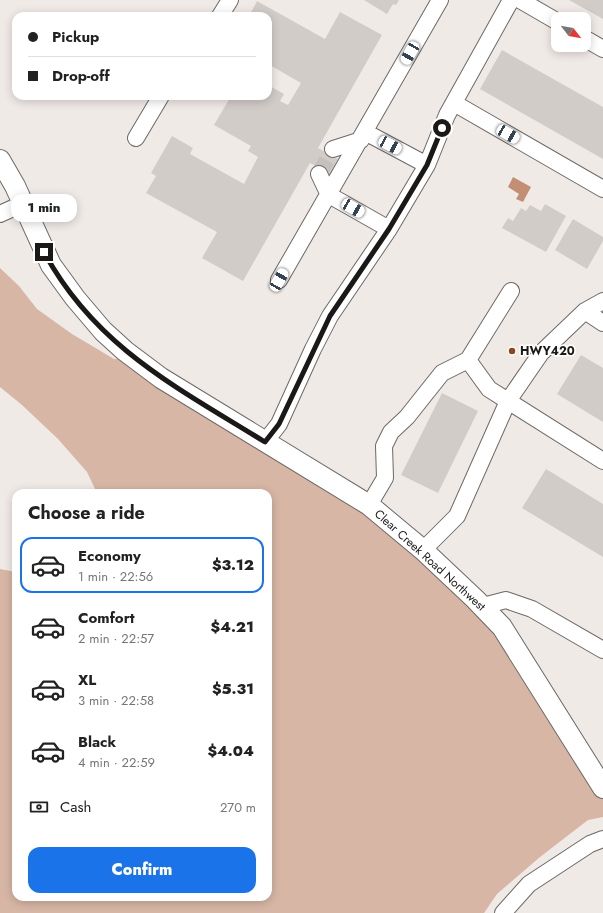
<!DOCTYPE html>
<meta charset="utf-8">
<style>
:root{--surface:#fff;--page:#f2f2f2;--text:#222;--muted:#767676;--line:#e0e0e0;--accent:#1a73e8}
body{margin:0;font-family:Jost,sans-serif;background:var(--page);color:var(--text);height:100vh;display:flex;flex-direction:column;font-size:15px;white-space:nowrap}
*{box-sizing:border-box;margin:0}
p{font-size:13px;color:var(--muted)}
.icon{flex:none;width:22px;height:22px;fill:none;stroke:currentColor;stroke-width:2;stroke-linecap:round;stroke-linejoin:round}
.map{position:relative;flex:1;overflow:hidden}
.sheet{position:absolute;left:12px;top:489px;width:260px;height:412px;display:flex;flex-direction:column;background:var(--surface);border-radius:12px;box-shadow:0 2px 10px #0003}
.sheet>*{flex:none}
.guide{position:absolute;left:12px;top:12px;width:260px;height:88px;border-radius:12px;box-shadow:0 2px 10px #0003;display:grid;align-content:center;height:88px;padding:0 16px;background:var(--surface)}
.needle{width:26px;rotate:121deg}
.fabs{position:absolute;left:551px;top:12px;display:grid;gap:8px}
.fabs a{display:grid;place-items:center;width:40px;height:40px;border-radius:8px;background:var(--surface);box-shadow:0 2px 10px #0003;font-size:20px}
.end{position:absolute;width:18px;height:18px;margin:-9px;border:5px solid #1b1918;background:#fff;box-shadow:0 0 0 2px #fff}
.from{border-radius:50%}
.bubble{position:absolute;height:28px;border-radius:12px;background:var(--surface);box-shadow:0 2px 10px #0003;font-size:13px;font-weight:800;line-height:28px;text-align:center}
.car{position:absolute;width:12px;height:24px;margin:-12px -6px;border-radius:5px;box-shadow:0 0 3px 1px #0007;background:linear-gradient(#fff 24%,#345 0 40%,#fff 0 76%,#345 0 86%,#fff 0)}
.guide b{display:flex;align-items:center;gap:14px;height:38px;font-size:15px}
.guide b+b{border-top:1px solid var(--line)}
.guide i{width:10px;height:10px;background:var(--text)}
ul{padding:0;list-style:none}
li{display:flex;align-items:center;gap:12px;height:56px;margin:0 8px 6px;padding:0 8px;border:2px solid transparent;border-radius:12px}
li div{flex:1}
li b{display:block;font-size:15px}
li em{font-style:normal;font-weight:800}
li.current{border-color:var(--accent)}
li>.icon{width:36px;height:36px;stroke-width:1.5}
h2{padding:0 16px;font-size:18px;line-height:48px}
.pay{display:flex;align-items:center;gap:10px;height:44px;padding:0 16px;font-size:15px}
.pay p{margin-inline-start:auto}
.cta{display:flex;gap:8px;margin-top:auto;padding:8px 16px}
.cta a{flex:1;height:46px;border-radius:12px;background:var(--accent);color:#fff;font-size:16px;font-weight:800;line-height:46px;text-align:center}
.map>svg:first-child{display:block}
.green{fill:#d7b6a5}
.water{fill:#c38f74}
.building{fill:#d2ccc9}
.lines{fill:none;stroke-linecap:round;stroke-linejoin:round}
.minor-tunnel{stroke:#c5c0be;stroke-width:16;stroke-dasharray:16 8;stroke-linecap:butt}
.minor-casing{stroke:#6d6865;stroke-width:18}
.major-casing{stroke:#6d6865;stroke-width:22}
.minor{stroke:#fff;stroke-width:16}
.major{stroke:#fff;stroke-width:20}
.route{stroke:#1b1918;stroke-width:5}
.poi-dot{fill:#8c471e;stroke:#fff;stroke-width:1.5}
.labels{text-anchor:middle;stroke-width:3;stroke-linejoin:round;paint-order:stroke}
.poi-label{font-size:12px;font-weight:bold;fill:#1b1918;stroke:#fff;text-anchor:start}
.street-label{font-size:12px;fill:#1b1918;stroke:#fff}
</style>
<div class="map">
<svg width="603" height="913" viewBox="0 0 603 913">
<rect width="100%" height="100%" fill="#f0eae7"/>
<!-- green -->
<path class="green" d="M0,268L19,286L37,309L72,334L114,359L137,360L369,505L475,599L603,788V817L588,820L540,857L497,894L484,913H0V569L16,572V897H268V493H97L87,472L58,439L22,405L0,387Z"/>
<!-- water -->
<path class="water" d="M513,177L531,187L523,202L516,199L519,194L508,187Z"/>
<!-- building -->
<path class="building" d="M364,0H399L396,5L393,4L387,14Z
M569,0H603V19Z
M257,1L325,39L340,12L382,35L318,148L338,159L330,174L310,163L243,281L202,258L217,232L146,193L156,176L151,173L172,136L193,148L190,154L244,184L258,157L248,151L251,146L214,125L231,96H268V85L284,94L280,101L288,105L301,83L268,64V16H249Z
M502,50L603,107V159L480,89Z
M545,204L566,216L546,252L502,228L508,218L513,221L521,208L526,211L530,205L541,211Z
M573,219L603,237V241L587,269L555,250Z
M581,355L603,368V422L557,394Z
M442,393L478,411L438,493L401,475Z
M546,469L603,504V557L522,508Z"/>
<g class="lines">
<!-- minor-tunnel -->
<path class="minor-tunnel" d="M319,174L333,149"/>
<defs>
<path id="minor" d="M520,0L558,22
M220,16L230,0
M584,38L603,49
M454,103L603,189
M136,138L161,96
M333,149L361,140
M427,165L447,115L511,0
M319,174L329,195L389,229
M0,214L22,204
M279,280L440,0
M511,291L468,360L489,389L603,461
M585,311L603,323
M265,442L279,424L313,349L330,316L389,229L427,165L365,132
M369,505L385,478L384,446L391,432L407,417L442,373L468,360
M423,550L457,516L508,401L541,353L585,311L603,301
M483,606L506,600L532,609L603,650
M503,913L529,884L590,844L603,839"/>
<path id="major" d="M0,160L15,186L51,265L75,298L103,331L125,351L161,378L369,505L423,550L475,599L502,627L603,788"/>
</defs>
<!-- minor casing -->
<use href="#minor" class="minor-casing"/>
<!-- major casing -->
<use href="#major" class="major-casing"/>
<!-- minor -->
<use href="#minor" class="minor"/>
<!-- major -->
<use href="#major" class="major"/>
</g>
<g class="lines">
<!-- route -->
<path class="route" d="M44,252C95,347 178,388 265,442L279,424L330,316L389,229L427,165L442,128"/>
</g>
<!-- markers -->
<circle class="poi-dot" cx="512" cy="351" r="4"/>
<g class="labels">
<!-- poi labels -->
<g class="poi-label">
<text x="520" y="355">HWY420</text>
</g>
<!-- street labels -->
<g class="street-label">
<text transform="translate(430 560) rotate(42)" y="4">Clear Creek Road Northwest</text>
</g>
</g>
</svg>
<div class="fabs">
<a><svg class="needle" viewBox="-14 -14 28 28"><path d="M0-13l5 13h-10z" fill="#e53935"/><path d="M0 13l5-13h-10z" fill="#767676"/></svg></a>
</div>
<i class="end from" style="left:442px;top:128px"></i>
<i class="end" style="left:44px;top:252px"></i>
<div class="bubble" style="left:11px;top:194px;width:66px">1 min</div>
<i class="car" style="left:410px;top:53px;rotate:210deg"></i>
<i class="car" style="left:508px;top:134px;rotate:120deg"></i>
<i class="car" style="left:390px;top:145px;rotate:118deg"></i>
<i class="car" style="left:353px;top:208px;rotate:120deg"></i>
<i class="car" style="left:279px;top:280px;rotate:30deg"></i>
<div class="guide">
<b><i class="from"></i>Pickup</b>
<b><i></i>Drop-off</b>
</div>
<section class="sheet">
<h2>Choose a ride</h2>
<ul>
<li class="current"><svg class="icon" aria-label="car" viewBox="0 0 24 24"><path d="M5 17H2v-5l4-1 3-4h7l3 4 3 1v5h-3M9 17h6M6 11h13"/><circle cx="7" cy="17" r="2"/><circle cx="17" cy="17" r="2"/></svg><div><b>Economy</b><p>1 min · 22:56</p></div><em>$3.12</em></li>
<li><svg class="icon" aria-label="car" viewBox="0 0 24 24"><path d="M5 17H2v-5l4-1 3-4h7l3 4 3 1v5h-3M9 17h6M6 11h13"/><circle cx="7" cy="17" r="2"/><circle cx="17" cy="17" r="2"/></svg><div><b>Comfort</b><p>2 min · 22:57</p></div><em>$4.21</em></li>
<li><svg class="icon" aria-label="car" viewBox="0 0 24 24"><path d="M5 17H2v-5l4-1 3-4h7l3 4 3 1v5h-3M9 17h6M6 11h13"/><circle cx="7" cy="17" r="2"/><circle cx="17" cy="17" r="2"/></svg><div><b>XL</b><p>3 min · 22:58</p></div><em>$5.31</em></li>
<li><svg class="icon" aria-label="car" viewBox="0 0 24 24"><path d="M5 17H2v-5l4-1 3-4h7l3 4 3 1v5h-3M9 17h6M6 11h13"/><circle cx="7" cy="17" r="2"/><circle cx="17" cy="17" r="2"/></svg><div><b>Black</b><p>4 min · 22:59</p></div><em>$4.04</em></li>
</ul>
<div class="pay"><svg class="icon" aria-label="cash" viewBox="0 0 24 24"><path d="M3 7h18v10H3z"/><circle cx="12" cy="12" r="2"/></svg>Cash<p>270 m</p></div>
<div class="cta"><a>Confirm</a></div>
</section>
</div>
